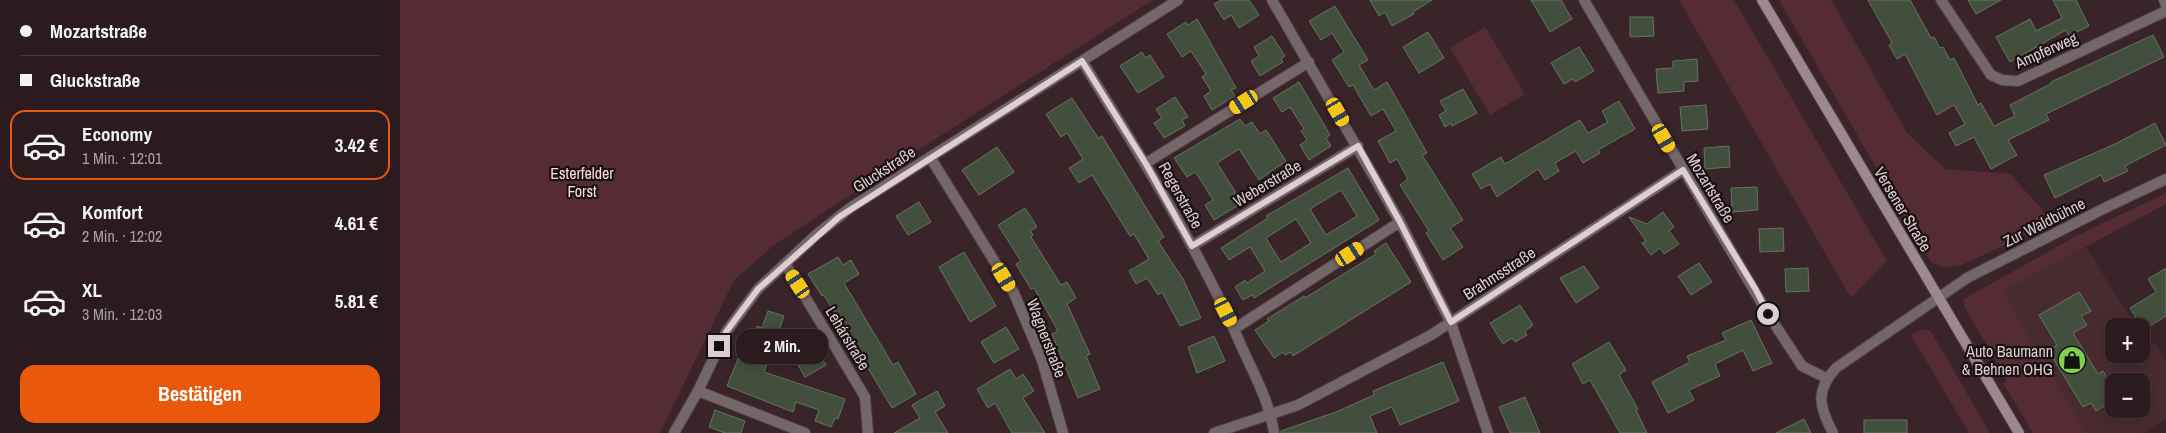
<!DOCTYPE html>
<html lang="de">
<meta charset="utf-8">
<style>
:root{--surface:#2b1b1f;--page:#332428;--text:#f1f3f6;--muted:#a6a1a4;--line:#47393d;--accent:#ea580c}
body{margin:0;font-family:"Archivo Narrow",sans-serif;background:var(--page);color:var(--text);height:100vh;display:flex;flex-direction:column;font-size:19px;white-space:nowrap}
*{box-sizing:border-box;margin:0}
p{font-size:16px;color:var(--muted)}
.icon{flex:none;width:28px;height:28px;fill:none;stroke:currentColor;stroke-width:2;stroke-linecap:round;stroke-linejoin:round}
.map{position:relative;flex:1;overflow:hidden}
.drawer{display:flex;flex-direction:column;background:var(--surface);width:400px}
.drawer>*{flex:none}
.guide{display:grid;align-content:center;height:110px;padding:0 20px;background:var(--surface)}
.buttons{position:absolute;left:1705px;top:318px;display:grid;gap:10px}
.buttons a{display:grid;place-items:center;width:45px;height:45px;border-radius:10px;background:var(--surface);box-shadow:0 2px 12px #0003,0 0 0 1px var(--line);font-size:25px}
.end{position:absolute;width:22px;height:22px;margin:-11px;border:6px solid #ddced1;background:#111;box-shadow:0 0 0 2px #111}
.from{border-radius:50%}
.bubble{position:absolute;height:35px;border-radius:15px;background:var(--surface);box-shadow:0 2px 12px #0003,0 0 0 1px var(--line);font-size:16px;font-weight:800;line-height:35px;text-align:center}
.car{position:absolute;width:15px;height:30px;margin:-15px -8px;border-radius:6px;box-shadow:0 0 4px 1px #0007;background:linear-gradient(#f5c518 24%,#345 0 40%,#f5c518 0 76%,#345 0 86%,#f5c518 0)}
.guide b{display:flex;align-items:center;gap:18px;height:48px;font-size:19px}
.guide b+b{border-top:1px solid var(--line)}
.guide i{width:12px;height:12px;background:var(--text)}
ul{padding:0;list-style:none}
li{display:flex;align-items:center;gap:15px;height:70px;margin:0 10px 8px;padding:0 10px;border:2px solid transparent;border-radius:15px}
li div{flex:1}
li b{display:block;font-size:19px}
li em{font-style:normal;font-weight:800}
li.active{border-color:var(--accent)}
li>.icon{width:45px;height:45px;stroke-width:1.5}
.primary-button{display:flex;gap:10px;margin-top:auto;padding:10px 20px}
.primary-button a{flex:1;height:58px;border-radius:15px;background:var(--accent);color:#fff;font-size:20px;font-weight:800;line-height:58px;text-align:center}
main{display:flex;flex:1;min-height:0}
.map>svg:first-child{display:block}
.built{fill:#472b31;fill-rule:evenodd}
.green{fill:#552c36}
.building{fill:#434f3d;stroke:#66735f;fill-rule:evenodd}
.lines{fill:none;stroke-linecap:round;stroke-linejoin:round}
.street-casing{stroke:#533f44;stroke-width:12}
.secondary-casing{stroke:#533f44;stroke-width:12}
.street{stroke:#73676a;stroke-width:10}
.secondary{stroke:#9c898d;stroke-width:10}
.route{stroke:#ddced1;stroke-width:6}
.labels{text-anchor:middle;stroke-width:4.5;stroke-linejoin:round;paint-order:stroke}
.street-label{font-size:16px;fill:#ddced1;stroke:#1a1012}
.park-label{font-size:16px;fill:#fcdae1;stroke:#1a1012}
.poi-label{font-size:16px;fill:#ddced1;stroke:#1a1012;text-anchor:end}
</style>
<main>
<section class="drawer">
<div class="guide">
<b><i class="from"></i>Mozartstraße</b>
<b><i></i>Gluckstraße</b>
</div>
<ul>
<li class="active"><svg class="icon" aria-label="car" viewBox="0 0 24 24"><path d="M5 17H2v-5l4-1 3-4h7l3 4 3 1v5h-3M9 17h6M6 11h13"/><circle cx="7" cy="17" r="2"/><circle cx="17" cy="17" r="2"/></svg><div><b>Economy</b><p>1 Min. · 12:01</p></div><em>3.42 €</em></li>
<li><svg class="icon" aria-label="car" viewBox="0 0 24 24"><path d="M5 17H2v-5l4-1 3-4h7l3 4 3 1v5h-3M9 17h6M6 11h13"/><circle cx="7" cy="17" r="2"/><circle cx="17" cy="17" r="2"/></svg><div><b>Komfort</b><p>2 Min. · 12:02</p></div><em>4.61 €</em></li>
<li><svg class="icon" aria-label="car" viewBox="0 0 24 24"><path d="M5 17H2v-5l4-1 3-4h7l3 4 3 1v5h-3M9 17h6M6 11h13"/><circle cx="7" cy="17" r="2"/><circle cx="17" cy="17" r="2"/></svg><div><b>XL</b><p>3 Min. · 12:03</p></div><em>5.81 €</em></li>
</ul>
<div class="primary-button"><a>Bestätigen</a></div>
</section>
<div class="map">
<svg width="1766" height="433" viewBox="0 0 1766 433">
<rect width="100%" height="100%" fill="#392429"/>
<!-- built -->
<path class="built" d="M1685,246L1736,326H1714V354H1741V335L1748,346L1754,342L1766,360V418L1743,433H1687L1601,291ZM1714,381H1741V409H1714Z"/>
<!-- green -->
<path class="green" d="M0,0H753L523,147L374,245L334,280L260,433H0Z
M1279,0H1334L1487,261L1451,298Z
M1379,0H1431L1507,133L1545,169L1610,174L1639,206L1650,224L1562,265L1541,267L1531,262Z
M1085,27L1125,94L1090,115L1050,48Z
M1766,193V204L1602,291L1687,433H1633L1603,383L1607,380L1564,306V299L1678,235Z
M1521,330H1530L1590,433H1569L1511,335Z"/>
<!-- building -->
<path class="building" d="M821,0H849L859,15L839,28L831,15L824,20L814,4Z
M970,0H1032L1013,12L1014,14L992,26L985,12L979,16Z
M1131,0H1161L1172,19L1150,32Z
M1468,0H1510L1531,38L1534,37L1540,48L1543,47L1550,60L1554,58L1578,105L1581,103L1594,126L1615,116L1610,105L1652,83L1651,82L1753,35L1764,57L1646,114L1649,120L1608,140L1617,155L1591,169L1574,137L1556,146L1549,133L1565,124L1554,105L1537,115L1505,54L1497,59L1489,45L1492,43Z
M1568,0H1601L1576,14Z
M1653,0H1676L1689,26L1669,36L1666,30L1610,62L1596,37L1630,19L1636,31L1662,18Z
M935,6L968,60L959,65L974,90L987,82L1027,153L1022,155L1063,220L1050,228L1063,247L1043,260L1026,233L1029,231L1000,185L1008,179L997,159L990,163L978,141L996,131L983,109L971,116L953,85L949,87L932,60L944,52L932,33L921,40L909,21Z
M1230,17H1253L1254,36L1230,37Z
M797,19L836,88L831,90L835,96L812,110L804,96L811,91L802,77L806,74L791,51L782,57L767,34L786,22L788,25Z
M1028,32L1044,58L1019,73L1003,47Z
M872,36L885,56L881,59L883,62L860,76L851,61L859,56L854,47Z
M1179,47L1194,71L1175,82L1173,79L1164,84L1151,63Z
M742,52L745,58L750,55L764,77L738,93L720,66Z
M1297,59L1298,81L1284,82V91L1258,93L1256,69L1273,68V61Z
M899,82L930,135L926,138L931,146L909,160L900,145L907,140L901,131L904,129L890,107L882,112L873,98Z
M1063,89L1077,113L1052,126L1051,123L1045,127L1039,115L1046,111L1040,101Z
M775,97L788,117L782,120L785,126L764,138L754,123L762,118L756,109Z
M672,98L698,138L702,136L764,237L758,241L783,279L801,318L780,326L762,292L758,295L747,278L736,284L729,271L749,259L734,234L730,236L692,175L679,183L669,168L683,159L667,133L661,137L646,114Z
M1219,101L1235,129L1198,150L1200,153L1183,163L1176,151L1155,163L1159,171L1145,180L1138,169L1097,197L1090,184L1081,189L1072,174L1101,157L1105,164L1180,120L1188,133L1208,122L1202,111Z
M1306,105L1308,129L1282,131L1280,107Z
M840,119L845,126L852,122L860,134L866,130L886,161L859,180L839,149L817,163L836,193L833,195L837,206L814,220L805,205L813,200L800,179L795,172L787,177L774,158Z
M1755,123L1766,145L1725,166L1728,171L1704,182L1701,175L1655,198L1644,175L1715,144Z
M1329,146L1330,167L1305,169L1304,148Z
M597,147L614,172L579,195L562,170Z
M948,168L979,220L854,298L852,295L843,300L835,287L845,280L847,283L865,271L850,247L829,260L821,248L868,218L866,216ZM941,190L957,216L926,235L910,209ZM896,219L911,243L881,262L866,238Z
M1357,187L1358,210L1332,212L1331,188Z
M519,202L531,222L508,235L496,216Z
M625,208L637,227L630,231L633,235L631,237L661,285L667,282L676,298L667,304L690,354L686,356L700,389L678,398L652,334L658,331L634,288L631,289L616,264L621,261L598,225Z
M1263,212L1274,227L1269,231L1279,244L1264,254L1260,248L1251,255L1242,243L1246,241L1229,217L1247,224Z
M1383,228L1384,251L1360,252L1359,229Z
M986,243L1011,282L893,356L891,352L885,355L883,352L874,358L855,330L869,321L867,319L904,296L905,298L976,254L974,251Z
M564,252L596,306L570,322L539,267Z
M438,257L443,265L451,260L459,274L444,283L493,365L498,362L516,394L492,408L424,295L422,296L408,274Z
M1299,263L1312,282L1291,295L1278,276Z
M1184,266L1199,288L1176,303L1160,278Z
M1408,268L1409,291L1386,292L1385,269Z
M1766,268V316L1744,330L1730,308L1756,292L1748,279Z
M1679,292L1691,311L1681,316L1687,325L1673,333L1698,374L1703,371L1714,389V400L1696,411L1691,403L1683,407L1648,350L1657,345L1639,315Z
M1120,305L1133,325L1125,331L1127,335L1115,342L1112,338L1103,344L1090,323Z
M368,311L384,316L364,372L445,399L438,419L435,418L431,427L415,421L419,410L396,402L393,412L327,386L349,332L354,334L357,326L362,328Z
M1351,320L1372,363L1353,371L1343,350L1315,364L1320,376L1289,390L1294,400L1268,413L1252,382L1290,362L1287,356L1326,340L1322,333Z
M606,327L619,349L594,363L581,342Z
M408,336L426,365L405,377L388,348Z
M814,336L825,361L797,373L788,347Z
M1209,342L1226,370L1219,375L1238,409L1236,410L1247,433H1220L1190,380L1183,384L1172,364Z
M1043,362L1059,401L1000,425L992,407L970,416L977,433H881V431L936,412L974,395L973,391Z
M610,369L616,379L623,374L634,391L623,398L645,433H612L595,403L588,408L577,389Z
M537,391L545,406L535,412L548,433H494L520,418L512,405Z
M1125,397L1140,433H1110L1099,407Z
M315,410L345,421L341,433H325L309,427Z
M1404,419L1411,433H1376Z
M1464,420H1507V433H1464Z"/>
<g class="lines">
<defs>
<path id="street" d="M872,0L1000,222L1051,323L1088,433
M1184,0L1368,314L1402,366L1426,378
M1541,0L1591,75L1602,80L1618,81L1766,11
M1764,0L1766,5
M682,61C740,155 800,250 844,352C856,378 870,404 874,433
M530,157L614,293L642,360L663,433
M746,163L909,62
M792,246L958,146
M386,265L465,397L468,433
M834,329L1000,222
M298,391L405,433
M274,433L298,391L326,332L358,289L416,235L450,208L778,0
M814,433L898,405L1031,335L1283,170
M1433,433C1419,407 1415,391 1436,368L1567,278L1707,207L1766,179"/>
<path id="secondary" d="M1362,0L1619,433"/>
</defs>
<!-- street casing -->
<use href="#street" class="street-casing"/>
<!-- secondary casing -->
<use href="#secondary" class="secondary-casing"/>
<!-- street -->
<use href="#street" class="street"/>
<!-- secondary -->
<use href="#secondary" class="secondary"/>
</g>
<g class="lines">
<!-- route -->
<path class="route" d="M319,346L326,332L358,289L439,217L682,61L746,164L792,246L958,146L1000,222L1051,322L1283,170L1356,290L1368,314"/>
</g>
<!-- icons -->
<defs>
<symbol id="shop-disc" viewBox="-11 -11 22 22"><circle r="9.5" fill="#82d04f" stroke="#1a1012"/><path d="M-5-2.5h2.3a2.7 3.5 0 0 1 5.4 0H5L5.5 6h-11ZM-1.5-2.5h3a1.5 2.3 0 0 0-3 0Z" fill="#111"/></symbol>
</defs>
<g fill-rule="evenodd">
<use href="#shop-disc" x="1656" y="344" width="32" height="32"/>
</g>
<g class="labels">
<!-- street labels -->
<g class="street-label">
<text transform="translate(1646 50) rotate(-24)" y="6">Ampferweg</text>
<text transform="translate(484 169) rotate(-33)" y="6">Gluckstraße</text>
<text transform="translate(867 183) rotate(-31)" y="6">Weberstraße</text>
<text transform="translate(1311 188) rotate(59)" y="6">Mozartstraße</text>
<text transform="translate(781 195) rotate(61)" y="6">Regerstraße</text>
<text transform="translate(1503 209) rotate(59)" y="6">Versener Straße</text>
<text transform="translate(1644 222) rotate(-27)" y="6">Zur Waldbühne</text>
<text transform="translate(1099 273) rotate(-33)" y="6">Brahmsstraße</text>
<text transform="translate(448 338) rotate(59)" y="6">Lehárstraße</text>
<text transform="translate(647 338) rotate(69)" y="6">Wagnerstraße</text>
</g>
<!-- park labels -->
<g class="park-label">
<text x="182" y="179">Esterfelder<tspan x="182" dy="18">Forst</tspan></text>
</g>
<!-- poi labels -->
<g class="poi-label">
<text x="1653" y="357">Auto Baumann<tspan x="1653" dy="18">&amp; Behnen OHG</tspan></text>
</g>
</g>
</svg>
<div class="buttons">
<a>+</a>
<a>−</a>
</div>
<i class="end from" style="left:1368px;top:314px"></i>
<i class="end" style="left:319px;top:346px"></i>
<div class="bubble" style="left:336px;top:329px;width:92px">2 Min.</div>
<i class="car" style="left:844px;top:102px;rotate:238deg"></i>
<i class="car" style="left:938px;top:112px;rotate:150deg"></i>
<i class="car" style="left:1264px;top:138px;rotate:150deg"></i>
<i class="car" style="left:950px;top:254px;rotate:57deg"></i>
<i class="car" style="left:604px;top:277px;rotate:149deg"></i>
<i class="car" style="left:398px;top:284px;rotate:327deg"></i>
<i class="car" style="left:826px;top:312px;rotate:153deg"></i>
</div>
</main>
